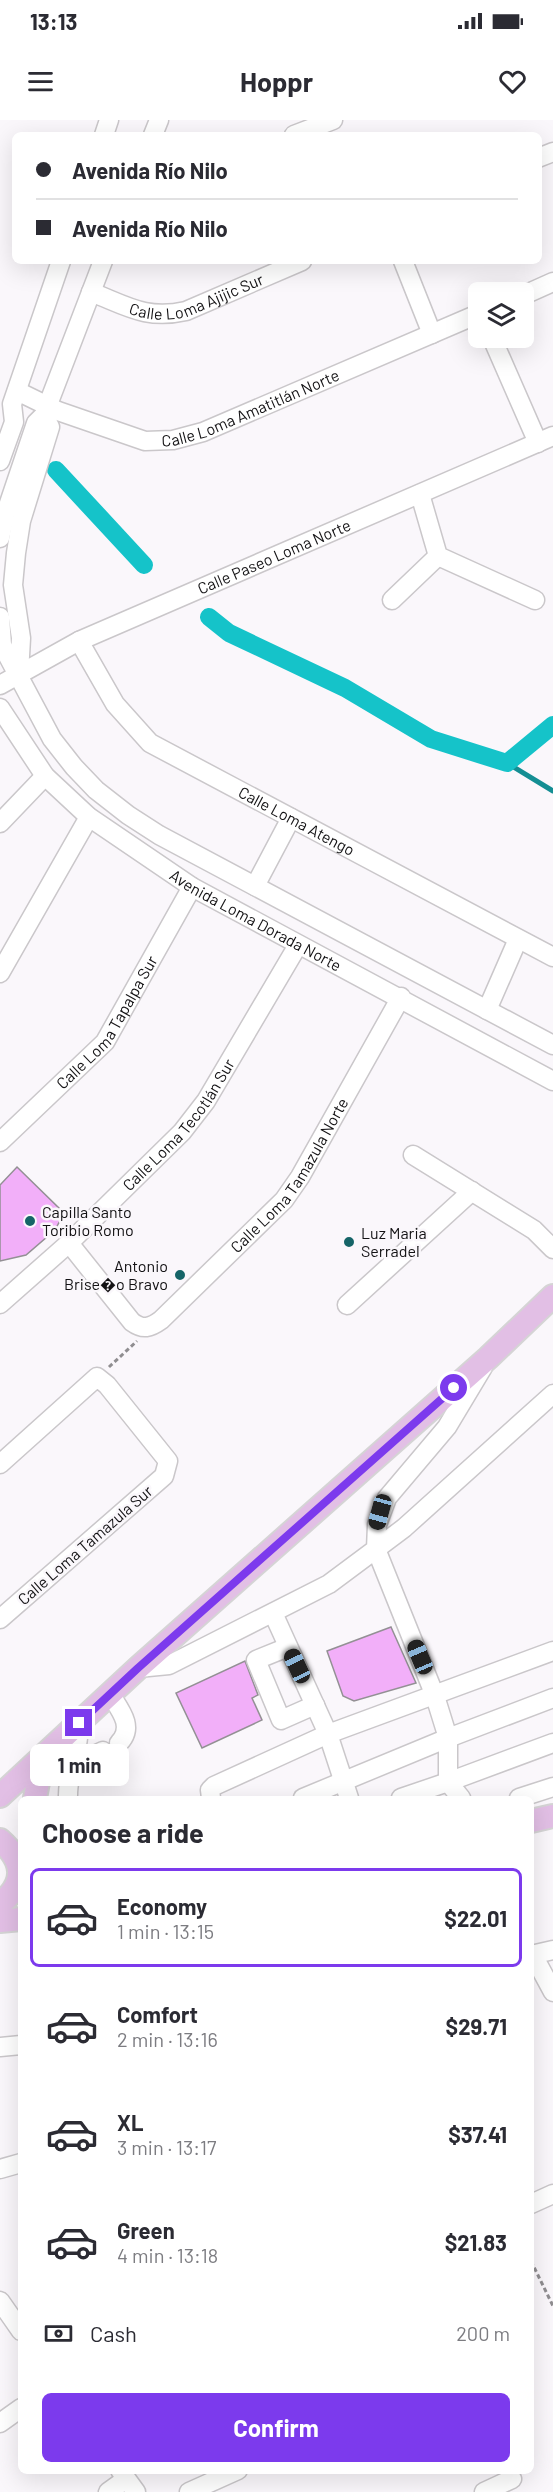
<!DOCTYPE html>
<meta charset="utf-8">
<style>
:root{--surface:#fff;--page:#f7f7f7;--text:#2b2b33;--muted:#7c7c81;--line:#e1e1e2;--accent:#7c3aed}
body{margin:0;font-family:Barlow,sans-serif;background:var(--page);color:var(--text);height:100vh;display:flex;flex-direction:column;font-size:22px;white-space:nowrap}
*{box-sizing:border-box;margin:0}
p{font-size:20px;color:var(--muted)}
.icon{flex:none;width:33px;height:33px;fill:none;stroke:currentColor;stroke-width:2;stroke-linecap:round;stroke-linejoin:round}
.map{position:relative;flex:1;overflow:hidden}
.sheet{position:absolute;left:18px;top:1676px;width:516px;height:678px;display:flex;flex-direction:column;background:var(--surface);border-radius:9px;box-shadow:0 6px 24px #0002}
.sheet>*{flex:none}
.top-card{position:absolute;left:12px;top:12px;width:530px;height:132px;border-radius:9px;box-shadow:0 6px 24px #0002;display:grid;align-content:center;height:132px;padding:0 24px;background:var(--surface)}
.tools{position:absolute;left:468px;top:162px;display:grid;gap:12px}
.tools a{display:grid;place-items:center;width:66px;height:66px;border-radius:9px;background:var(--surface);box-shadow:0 6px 24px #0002;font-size:30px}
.end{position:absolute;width:27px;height:27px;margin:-14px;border:8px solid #7c3aed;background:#fff;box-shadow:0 0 0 3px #fff}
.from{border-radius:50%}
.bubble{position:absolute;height:42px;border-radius:9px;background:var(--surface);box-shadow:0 6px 24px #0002;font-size:20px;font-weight:700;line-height:42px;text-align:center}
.car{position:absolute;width:18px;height:36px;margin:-18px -9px;border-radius:8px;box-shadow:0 0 4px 2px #0007;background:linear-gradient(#222 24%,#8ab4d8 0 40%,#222 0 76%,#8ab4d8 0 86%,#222 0)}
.top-card b{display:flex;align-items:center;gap:21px;height:57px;font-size:22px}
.top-card b+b{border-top:2px solid var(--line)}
.top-card i{width:15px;height:15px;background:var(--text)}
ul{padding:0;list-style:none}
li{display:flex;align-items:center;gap:18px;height:99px;margin:0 12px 9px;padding:0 12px;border:3px solid transparent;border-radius:9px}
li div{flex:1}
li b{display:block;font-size:22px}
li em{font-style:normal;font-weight:700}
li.selected{border-color:var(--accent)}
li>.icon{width:54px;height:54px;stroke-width:1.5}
h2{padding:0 24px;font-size:27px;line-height:72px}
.pay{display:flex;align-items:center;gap:15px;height:66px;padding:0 24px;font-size:22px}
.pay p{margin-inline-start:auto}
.cta{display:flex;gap:12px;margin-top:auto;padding:12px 24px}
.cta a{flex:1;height:69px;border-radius:9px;background:var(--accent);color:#fff;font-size:24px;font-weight:700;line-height:69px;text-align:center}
.status{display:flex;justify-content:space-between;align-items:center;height:42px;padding:0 30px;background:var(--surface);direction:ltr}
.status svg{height:16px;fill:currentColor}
header{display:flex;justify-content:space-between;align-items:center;height:78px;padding:0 24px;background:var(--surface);font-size:27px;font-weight:700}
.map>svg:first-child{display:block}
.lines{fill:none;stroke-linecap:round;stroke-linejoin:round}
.stream{stroke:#148e93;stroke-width:5}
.canal{stroke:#15c3c9;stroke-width:18}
.building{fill:#f2aff9;stroke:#939094;stroke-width:1.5}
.minor-casing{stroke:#cac7ca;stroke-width:21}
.major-casing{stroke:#d5d4d5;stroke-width:26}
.path{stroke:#8f8d90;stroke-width:3;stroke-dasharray:4.5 3;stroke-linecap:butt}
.minor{stroke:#fff;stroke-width:18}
.major{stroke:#e2bfe5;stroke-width:22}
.route{stroke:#7c3aed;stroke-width:8}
.poi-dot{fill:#156467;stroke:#faf7fb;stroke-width:2}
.labels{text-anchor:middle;stroke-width:5;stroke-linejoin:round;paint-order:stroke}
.street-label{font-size:16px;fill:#131214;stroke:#faf7fb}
.poi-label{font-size:16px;fill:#131214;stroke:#faf7fb;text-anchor:start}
</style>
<div class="status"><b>13:13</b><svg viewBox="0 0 49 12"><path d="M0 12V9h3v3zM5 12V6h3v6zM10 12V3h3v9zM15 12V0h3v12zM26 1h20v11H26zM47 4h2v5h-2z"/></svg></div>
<header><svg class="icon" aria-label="menu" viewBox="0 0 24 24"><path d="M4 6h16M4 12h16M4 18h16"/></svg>Hoppr<svg class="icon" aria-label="heart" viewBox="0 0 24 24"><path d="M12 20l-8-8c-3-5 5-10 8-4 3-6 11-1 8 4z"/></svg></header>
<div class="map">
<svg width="553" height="2372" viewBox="0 0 553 2372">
<rect width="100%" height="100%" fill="#faf7fb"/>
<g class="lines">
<!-- stream -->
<path class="stream" d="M507,643L553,671"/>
<!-- canal -->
<path class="canal" d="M56,350L144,445
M209,497L229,513L345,568L431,619L507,643L553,605"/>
</g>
<!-- building -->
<path class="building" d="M17,1047L64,1093L55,1110L26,1135L0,1141V1065Z
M391,1507L416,1563L354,1581L343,1576L327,1531Z
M245,1541L258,1575L252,1578L262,1600L202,1628L176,1573Z
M114,1633H123L128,1647L111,1654L107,1642Z"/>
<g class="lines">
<defs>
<g id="minor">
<path d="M104,15L109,0"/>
<path d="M153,15L159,0"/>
<path d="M294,15L333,0"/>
<path d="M538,38L553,32"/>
<path d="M403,141L432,214"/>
<path id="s1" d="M91,172C127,186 146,200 186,191L302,141"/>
<path d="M524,175L553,162"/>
<path d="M492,218L538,323"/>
<path id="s2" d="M17,271L58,291L145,321L173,320L203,312L478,194"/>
<path d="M0,341L14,302L12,284L61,141"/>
<path d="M420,374L438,436L535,480"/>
<path d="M0,418L5,395L36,303L44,295L103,141"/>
<path d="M392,480L438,436"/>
<path d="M0,497L2,525L52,619L74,647L96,670L128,695L159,715L553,925"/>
<path id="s3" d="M79,521L115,584L150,623L553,837"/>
<path d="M19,554L21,518L13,465L16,433L21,401L50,307L44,295"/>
<path id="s4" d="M0,565L79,521L553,316"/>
<path id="s5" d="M0,588L45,656L89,697L192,767L553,961"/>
<path d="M0,703L45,656"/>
<path d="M255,766L291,698"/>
<path d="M0,853L89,697"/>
<path d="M487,890L518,819"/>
<path id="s6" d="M0,1022L105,922L192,767"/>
<path d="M413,1035L534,1110L553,1129"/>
<path id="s7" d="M69,1123L132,1202C143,1210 150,1208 161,1200L284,1080L300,1057L401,877"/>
<path id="s8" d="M0,1184L69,1123L182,1012L206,981L298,825"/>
<path d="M347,1185L472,1071"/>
<path d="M553,1274L404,1408L376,1429L435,1576L448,1618V1662L553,1623"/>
<path d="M0,1344L97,1257L107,1265L168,1341L164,1356L0,1499"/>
<path d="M273,1493L328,1614L349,1678"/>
<path d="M288,1527L256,1540L281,1600L315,1585"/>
<path d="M138,1548L169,1545L329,1464L376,1429L377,1405L387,1378L447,1307L483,1247"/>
<path d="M110,1574C120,1590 135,1607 119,1623"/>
<path d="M75,1644L103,1631"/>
<path d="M68,1678C67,1652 80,1630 79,1603"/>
<path d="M211,1678L210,1670L214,1666L328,1614L553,1531"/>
<path d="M303,1678L448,1618L553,1578"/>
<path d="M401,1678L448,1662L461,1678"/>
<path d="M519,1678L553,1667"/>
<path d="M531,1835L553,1830"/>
<path d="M533,1835L553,1872"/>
<path d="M0,1927L21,1925"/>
<path d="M0,2049L21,2043"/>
<path d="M531,2084L553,2074"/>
<path d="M0,2181L21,2211"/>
<path d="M0,2303L21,2288"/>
<path d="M120,2350L136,2372"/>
<path d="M108,2372L126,2359"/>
<path d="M189,2372L238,2350"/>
<path d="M484,2372L512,2359"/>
</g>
<path id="major" d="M0,1676L138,1548L488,1238L553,1176
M35,1678L43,1636
M531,1701L553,1696
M0,1720C25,1742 26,1763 0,1784
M0,1801L21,1799"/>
</defs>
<!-- minor casing -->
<use href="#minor" class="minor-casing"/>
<!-- major casing -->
<use href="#major" class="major-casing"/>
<!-- path -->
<path class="path" d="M109,1247L137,1221
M531,2141L553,2186"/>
<!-- minor -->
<use href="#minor" class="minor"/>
<!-- major -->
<use href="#major" class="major"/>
</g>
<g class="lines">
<!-- route -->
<path class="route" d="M79,1603L138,1548L454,1268"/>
</g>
<!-- markers -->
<g class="poi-dot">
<circle cx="30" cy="1101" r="6"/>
<circle cx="349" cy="1122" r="6"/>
<circle cx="180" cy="1155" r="6"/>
</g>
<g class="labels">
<!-- street labels -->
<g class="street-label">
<text dy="6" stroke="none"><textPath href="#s1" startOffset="112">Calle Loma Ajijic Sur</textPath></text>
<text dy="6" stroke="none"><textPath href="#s2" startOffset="249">Calle Loma Amatitlán Norte</textPath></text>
<text dy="6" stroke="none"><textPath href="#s4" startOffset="303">Calle Paseo Loma Norte</textPath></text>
<text dy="6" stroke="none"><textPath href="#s3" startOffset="291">Calle Loma Atengo</textPath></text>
<text dy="6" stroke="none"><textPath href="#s5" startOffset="338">Avenida Loma Dorada Norte</textPath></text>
<text dy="6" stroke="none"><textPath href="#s6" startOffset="162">Calle Loma Tapalpa Sur</textPath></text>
<text dy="6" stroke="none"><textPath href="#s8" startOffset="254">Calle Loma Tecotlán Sur</textPath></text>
<text dy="6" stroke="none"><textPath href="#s7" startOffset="328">Calle Loma Tamazula Norte</textPath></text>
<text transform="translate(85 1425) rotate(-41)" y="6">Calle Loma Tamazula Sur</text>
</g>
<!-- poi labels -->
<g class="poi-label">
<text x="42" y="1098">Capilla Santo<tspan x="42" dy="18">Toribio Romo</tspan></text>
<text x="361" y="1119">Luz Maria<tspan x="361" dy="18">Serradel</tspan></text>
<text x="168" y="1152" text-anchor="end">Antonio<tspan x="168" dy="18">Brise�o Bravo</tspan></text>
</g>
</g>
</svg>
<div class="tools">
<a><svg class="icon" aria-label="layers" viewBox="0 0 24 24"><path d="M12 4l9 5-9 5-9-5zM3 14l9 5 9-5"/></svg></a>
</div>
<i class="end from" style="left:454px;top:1268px"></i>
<i class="end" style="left:79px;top:1603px"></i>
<div class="bubble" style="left:30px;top:1624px;width:99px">1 min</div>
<i class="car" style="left:380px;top:1392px;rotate:195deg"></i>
<i class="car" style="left:420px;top:1537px;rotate:337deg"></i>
<i class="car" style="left:297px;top:1546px;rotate:335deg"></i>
<div class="top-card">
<b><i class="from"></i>Avenida Río Nilo</b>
<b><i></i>Avenida Río Nilo</b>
</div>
<section class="sheet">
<h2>Choose a ride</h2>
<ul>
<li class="selected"><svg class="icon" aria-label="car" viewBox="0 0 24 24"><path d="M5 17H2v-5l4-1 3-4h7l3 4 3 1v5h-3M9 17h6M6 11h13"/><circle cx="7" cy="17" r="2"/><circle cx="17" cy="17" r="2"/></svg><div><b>Economy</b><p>1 min · 13:15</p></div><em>$22.01</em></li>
<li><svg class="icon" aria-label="car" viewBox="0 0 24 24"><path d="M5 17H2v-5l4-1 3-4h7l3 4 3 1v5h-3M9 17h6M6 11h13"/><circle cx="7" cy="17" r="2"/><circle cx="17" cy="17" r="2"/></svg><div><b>Comfort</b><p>2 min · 13:16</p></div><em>$29.71</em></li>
<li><svg class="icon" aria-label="car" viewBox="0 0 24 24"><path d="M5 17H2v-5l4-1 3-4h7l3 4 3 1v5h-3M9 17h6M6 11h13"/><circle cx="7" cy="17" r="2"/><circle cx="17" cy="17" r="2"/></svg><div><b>XL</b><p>3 min · 13:17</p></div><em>$37.41</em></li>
<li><svg class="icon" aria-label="car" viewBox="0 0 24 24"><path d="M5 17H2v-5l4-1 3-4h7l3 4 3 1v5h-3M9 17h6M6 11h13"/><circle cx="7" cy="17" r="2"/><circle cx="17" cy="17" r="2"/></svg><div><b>Green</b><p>4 min · 13:18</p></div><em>$21.83</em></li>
</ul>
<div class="pay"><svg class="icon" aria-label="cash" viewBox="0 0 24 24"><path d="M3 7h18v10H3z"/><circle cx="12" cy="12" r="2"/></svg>Cash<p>200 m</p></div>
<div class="cta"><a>Confirm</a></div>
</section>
</div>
